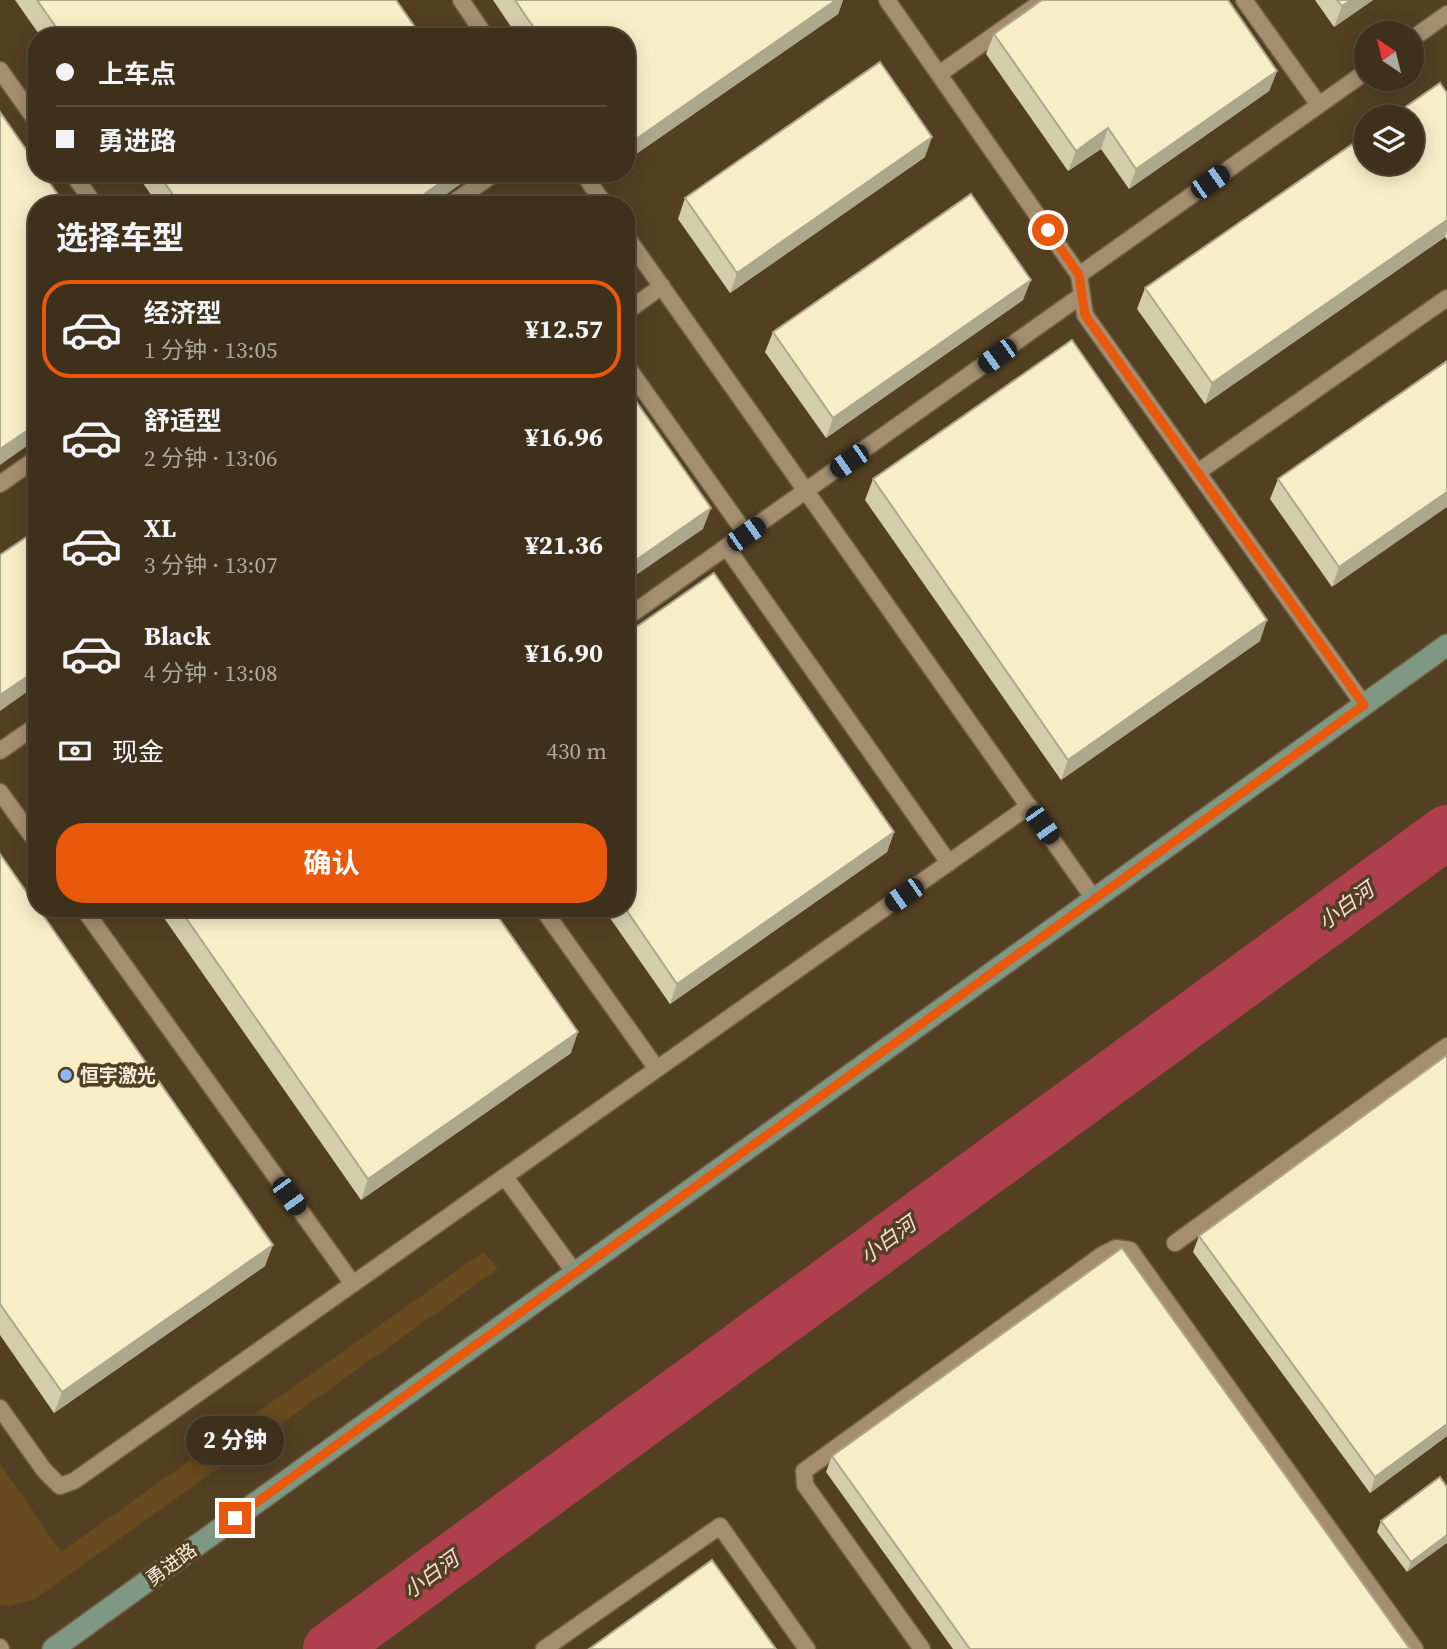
<!DOCTYPE html>
<html lang="zh">
<meta charset="utf-8">
<style>
:root{--surface:#3e301a;--page:#493c27;--text:#f1f3f6;--muted:#ada9a2;--line:#574b39;--accent:#ea580c}
body{margin:0;font-family:"Source Serif 4","Noto Sans SC",serif;background:var(--page);color:var(--text);height:100vh;display:flex;flex-direction:column;font-size:26px;white-space:nowrap}
*{box-sizing:border-box;margin:0}
p{font-size:23px;color:var(--muted)}
.icon{flex:none;width:38px;height:38px;fill:none;stroke:currentColor;stroke-width:2;stroke-linecap:round;stroke-linejoin:round}
.map{position:relative;flex:1;overflow:hidden}
.side{position:absolute;left:28px;top:196px;width:607px;height:721px;display:flex;flex-direction:column;background:var(--surface);border-radius:28px;box-shadow:0 4px 18px #0003,0 0 0 2px var(--line)}
.side>*{flex:none}
.hud{position:absolute;left:28px;top:28px;width:607px;height:154px;border-radius:28px;box-shadow:0 4px 18px #0003,0 0 0 2px var(--line);display:grid;align-content:center;height:154px;padding:0 28px;background:var(--surface)}
.needle{width:46px;rotate:325deg}
.fabs{position:absolute;left:1354px;top:21px;display:grid;gap:14px}
.fabs a{display:grid;place-items:center;width:70px;height:70px;border-radius:50%;background:var(--surface);box-shadow:0 4px 18px #0003,0 0 0 2px var(--line);font-size:35px}
.end{position:absolute;width:32px;height:32px;margin:-16px;border:9px solid #ea580c;background:#fff;box-shadow:0 0 0 4px #fff}
.from{border-radius:50%}
.bubble{position:absolute;height:49px;border-radius:24px;background:var(--surface);box-shadow:0 4px 18px #0003,0 0 0 2px var(--line);font-size:23px;font-weight:700;line-height:49px;text-align:center}
.car{position:absolute;width:21px;height:42px;margin:-21px -10px;border-radius:9px;box-shadow:0 0 5px 2px #0007;background:linear-gradient(#222 24%,#8ab4d8 0 40%,#222 0 76%,#8ab4d8 0 86%,#222 0)}
.hud b{display:flex;align-items:center;gap:24px;height:66px;font-size:26px}
.hud b+b{border-top:2px solid var(--line)}
.hud i{width:18px;height:18px;background:var(--text)}
ul{padding:0;list-style:none}
li{display:flex;align-items:center;gap:21px;height:98px;margin:0 14px 10px;padding:0 14px;border:4px solid transparent;border-radius:28px}
li div{flex:1}
li b{display:block;font-size:26px}
li em{font-style:normal;font-weight:700}
li.active{border-color:var(--accent)}
li>.icon{width:63px;height:63px;stroke-width:1.5}
h2{padding:0 28px;font-size:32px;line-height:84px}
.pay{display:flex;align-items:center;gap:18px;height:77px;padding:0 28px;font-size:26px}
.pay p{margin-inline-start:auto}
.primary-button{display:flex;gap:14px;margin-top:auto;padding:14px 28px}
.primary-button a{flex:1;height:80px;border-radius:28px;background:var(--accent);color:#fff;font-size:28px;font-weight:700;line-height:80px;text-align:center}
.map>svg:first-child{display:block}
.grass{fill:#674a1d}
.lines{fill:none;stroke-linecap:round;stroke-linejoin:round}
.river{stroke:#ae3f4c;stroke-width:54}
.lane-casing{stroke:#6e5e44;stroke-width:19}
.secondary-casing{stroke:#6e5e44;stroke-width:24}
.lane{stroke:#a48e6f;stroke-width:16}
.secondary{stroke:#7e9883;stroke-width:21}
.wall{fill:#d4cdac}
.shaded-wall{fill:#ada78c}
.building{fill:#f7eec8;stroke:#ada78c;stroke-width:2}
.route{stroke:#ea580c;stroke-width:9}
.poi-dot{fill:#8abafc;stroke:#534023;stroke-width:2.5}
.labels{text-anchor:middle;stroke-width:7;stroke-linejoin:round;paint-order:stroke}
.poi-label{font-size:19px;font-weight:bold;fill:#f9eddd;stroke:#534023;text-anchor:start}
.street-label{font-size:19px;fill:#f9eddd;stroke:#534023}
.water-label{font-size:21px;font-style:italic;fill:#fadbdb;stroke:#534023}
</style>
<div class="map">
<svg width="1447" height="1649" viewBox="0 0 1447 1649">
<rect width="100%" height="100%" fill="#534023"/>
<!-- grass -->
<path class="grass" d="M483,1252L498,1269L35,1599L9,1606L0,1604V1464L61,1552Z"/>
<g class="lines">
<!-- river -->
<path class="river" d="M330,1649L1447,832"/>
<defs>
<path id="lane" d="M461,0L486,37
M887,0L1079,275L1085,315L1364,705
M1244,0L1319,105
M1412,39L1447,14
M0,70L37,122
M939,74L1044,0
M72,173L95,205
M583,173L605,205
M450,205L495,173
M626,236L1094,899
M1079,275L1367,71
M626,312L662,286
M626,365L746,534
M1198,472L1447,298
M0,484L37,458
M727,548L949,863
M626,618L1082,295
M0,751L37,725
M0,792L37,843
M83,908L353,1284
M542,908L657,1069
M505,1177L575,1273
M1175,1243L1447,1046
M0,1408L44,1470L60,1486L74,1481L1029,806
M0,1647L1,1649
M544,1649L720,1526L807,1649
M922,1649L805,1485L804,1471L1102,1255L1116,1248L1130,1250L1415,1649"/>
<path id="secondary" d="M53,1649L1447,645"/>
</defs>
<!-- lane casing -->
<use href="#lane" class="lane-casing"/>
<!-- secondary casing -->
<use href="#secondary" class="secondary-casing"/>
<!-- lane -->
<use href="#lane" class="lane"/>
<!-- secondary -->
<use href="#secondary" class="secondary"/>
</g>
<!-- wall -->
<path class="wall" d="M15,0H396L422,37H41Z
M493,0H843L838,14L626,161V37H518Z
M1315,0H1373L1334,27Z
M994,34L1277,71L1269,91L1129,189L1101,149L1068,171L986,54Z
M1447,93V240L1445,237L1205,404L1137,309L1145,288Z
M925,157L730,293L678,219L685,198Z
M136,173H476L431,205H158Z
M1023,300L826,438L765,352L773,332Z
M1447,361L1332,587L1270,499L1278,479Z
M873,479L1260,641L1061,780L865,500Z
M894,832L887,852L670,1004L603,908H626Z
M0,854L265,1266L54,1413L0,1335Z
M157,908H492L571,1053L361,1200Z
M1447,1055V1436L1370,1493L1193,1252L1199,1236Z
M832,1456L1410,1649H953L826,1472Z
M1447,1487L1407,1572L1377,1532L1381,1521Z"/>
<!-- shaded-wall -->
<path class="shaded-wall" d="M836,0H843L838,14L626,161V146Z
M1351,0H1373L1334,27L1342,6Z
M1277,71L1269,91L1129,189L1136,169Z
M1108,128L1101,149L1068,171L1076,151Z
M932,137L925,157L730,293L737,273Z
M454,173H476L431,205H409Z
M1447,220V231L1445,237L1205,404L1212,383Z
M1031,280L1023,300L826,438L833,418Z
M37,424V439L0,465V449Z
M1447,492V507L1332,587L1339,567Z
M711,508L703,529L626,582V567Z
M1267,620L1260,641L1061,780L1068,760Z
M37,670V685L0,711V695Z
M894,832L887,852L670,1004L677,984Z
M578,1032L571,1053L361,1200L368,1179Z
M273,1245L265,1266L54,1413L62,1392Z
M1447,1424V1436L1370,1493L1375,1477Z
M1447,1535V1543L1407,1572L1411,1562Z"/>
<!-- building -->
<path class="building" d="M37,0H396L422,37H63Z
M515,0H836L626,146V37H540Z
M1042,0H1228L1277,71L1136,169L1108,128L1076,151L994,34Z
M1337,0H1351L1342,6Z
M880,62L932,137L737,273L685,198Z
M1440,83L1447,93V220L1212,383L1145,288L1367,134V163H1412V117H1391Z
M0,112L37,165V173H43L65,205H37V424L0,449Z
M158,173H454L409,205H180Z
M971,194L1031,280L833,418L773,332Z
M536,196L543,205H523Z
M1072,340L1267,620L1068,760L873,479Z
M1447,361V492L1339,567L1278,479Z
M626,387L711,508L626,567Z
M37,530V670L0,695V555Z
M714,573L894,832L677,984L625,908H626V634Z
M0,854L37,907V908H38L273,1245L62,1392L0,1304Z
M179,908H492L578,1032L368,1179Z
M1447,1055V1424L1375,1477L1199,1236Z
M1122,1248L1410,1649H970L832,1456Z
M1440,1477L1447,1487V1535L1411,1562L1381,1521Z
M712,1560L776,1649H589Z"/>
<g class="lines">
<!-- route -->
<path class="route" d="M235,1518L1364,705L1085,315L1079,275L1048,230"/>
</g>
<!-- markers -->
<circle class="poi-dot" cx="66" cy="1075" r="7"/>
<g class="labels">
<!-- poi labels -->
<g class="poi-label">
<text x="80" y="1082">恒宇激光</text>
</g>
<!-- street labels -->
<g class="street-label">
<text transform="translate(171 1564) rotate(-36)" y="7">勇进路</text>
</g>
<!-- water labels -->
<g class="water-label">
<text transform="translate(1346 906) rotate(-36)" y="7">小白河</text>
<text transform="translate(888 1240) rotate(-36)" y="7">小白河</text>
<text transform="translate(431 1575) rotate(-36)" y="7">小白河</text>
</g>
</g>
</svg>
<div class="fabs">
<a><svg class="needle" viewBox="-14 -14 28 28"><path d="M0-13l5 13h-10z" fill="#e53935"/><path d="M0 13l5-13h-10z" fill="#ada9a2"/></svg></a>
<a><svg class="icon" aria-label="layers" viewBox="0 0 24 24"><path d="M12 4l9 5-9 5-9-5zM3 14l9 5 9-5"/></svg></a>
</div>
<i class="end from" style="left:1048px;top:230px"></i>
<i class="end" style="left:235px;top:1518px"></i>
<div class="bubble" style="left:186px;top:1416px;width:98px">2 分钟</div>
<i class="car" style="left:1210px;top:182px;rotate:55deg"></i>
<i class="car" style="left:997px;top:356px;rotate:234deg"></i>
<i class="car" style="left:849px;top:461px;rotate:235deg"></i>
<i class="car" style="left:746px;top:534px;rotate:55deg"></i>
<i class="car" style="left:1042px;top:825px;rotate:145deg"></i>
<i class="car" style="left:904px;top:895px;rotate:235deg"></i>
<i class="car" style="left:289px;top:1196px;rotate:144deg"></i>
<div class="hud">
<b><i class="from"></i>上车点</b>
<b><i></i>勇进路</b>
</div>
<section class="side">
<h2>选择车型</h2>
<ul>
<li class="active"><svg class="icon" aria-label="car" viewBox="0 0 24 24"><path d="M5 17H2v-5l4-1 3-4h7l3 4 3 1v5h-3M9 17h6M6 11h13"/><circle cx="7" cy="17" r="2"/><circle cx="17" cy="17" r="2"/></svg><div><b>经济型</b><p>1 分钟 · 13:05</p></div><em>¥12.57</em></li>
<li><svg class="icon" aria-label="car" viewBox="0 0 24 24"><path d="M5 17H2v-5l4-1 3-4h7l3 4 3 1v5h-3M9 17h6M6 11h13"/><circle cx="7" cy="17" r="2"/><circle cx="17" cy="17" r="2"/></svg><div><b>舒适型</b><p>2 分钟 · 13:06</p></div><em>¥16.96</em></li>
<li><svg class="icon" aria-label="car" viewBox="0 0 24 24"><path d="M5 17H2v-5l4-1 3-4h7l3 4 3 1v5h-3M9 17h6M6 11h13"/><circle cx="7" cy="17" r="2"/><circle cx="17" cy="17" r="2"/></svg><div><b>XL</b><p>3 分钟 · 13:07</p></div><em>¥21.36</em></li>
<li><svg class="icon" aria-label="car" viewBox="0 0 24 24"><path d="M5 17H2v-5l4-1 3-4h7l3 4 3 1v5h-3M9 17h6M6 11h13"/><circle cx="7" cy="17" r="2"/><circle cx="17" cy="17" r="2"/></svg><div><b>Black</b><p>4 分钟 · 13:08</p></div><em>¥16.90</em></li>
</ul>
<div class="pay"><svg class="icon" aria-label="cash" viewBox="0 0 24 24"><path d="M3 7h18v10H3z"/><circle cx="12" cy="12" r="2"/></svg>现金<p>430 m</p></div>
<div class="primary-button"><a>确认</a></div>
</section>
</div>
